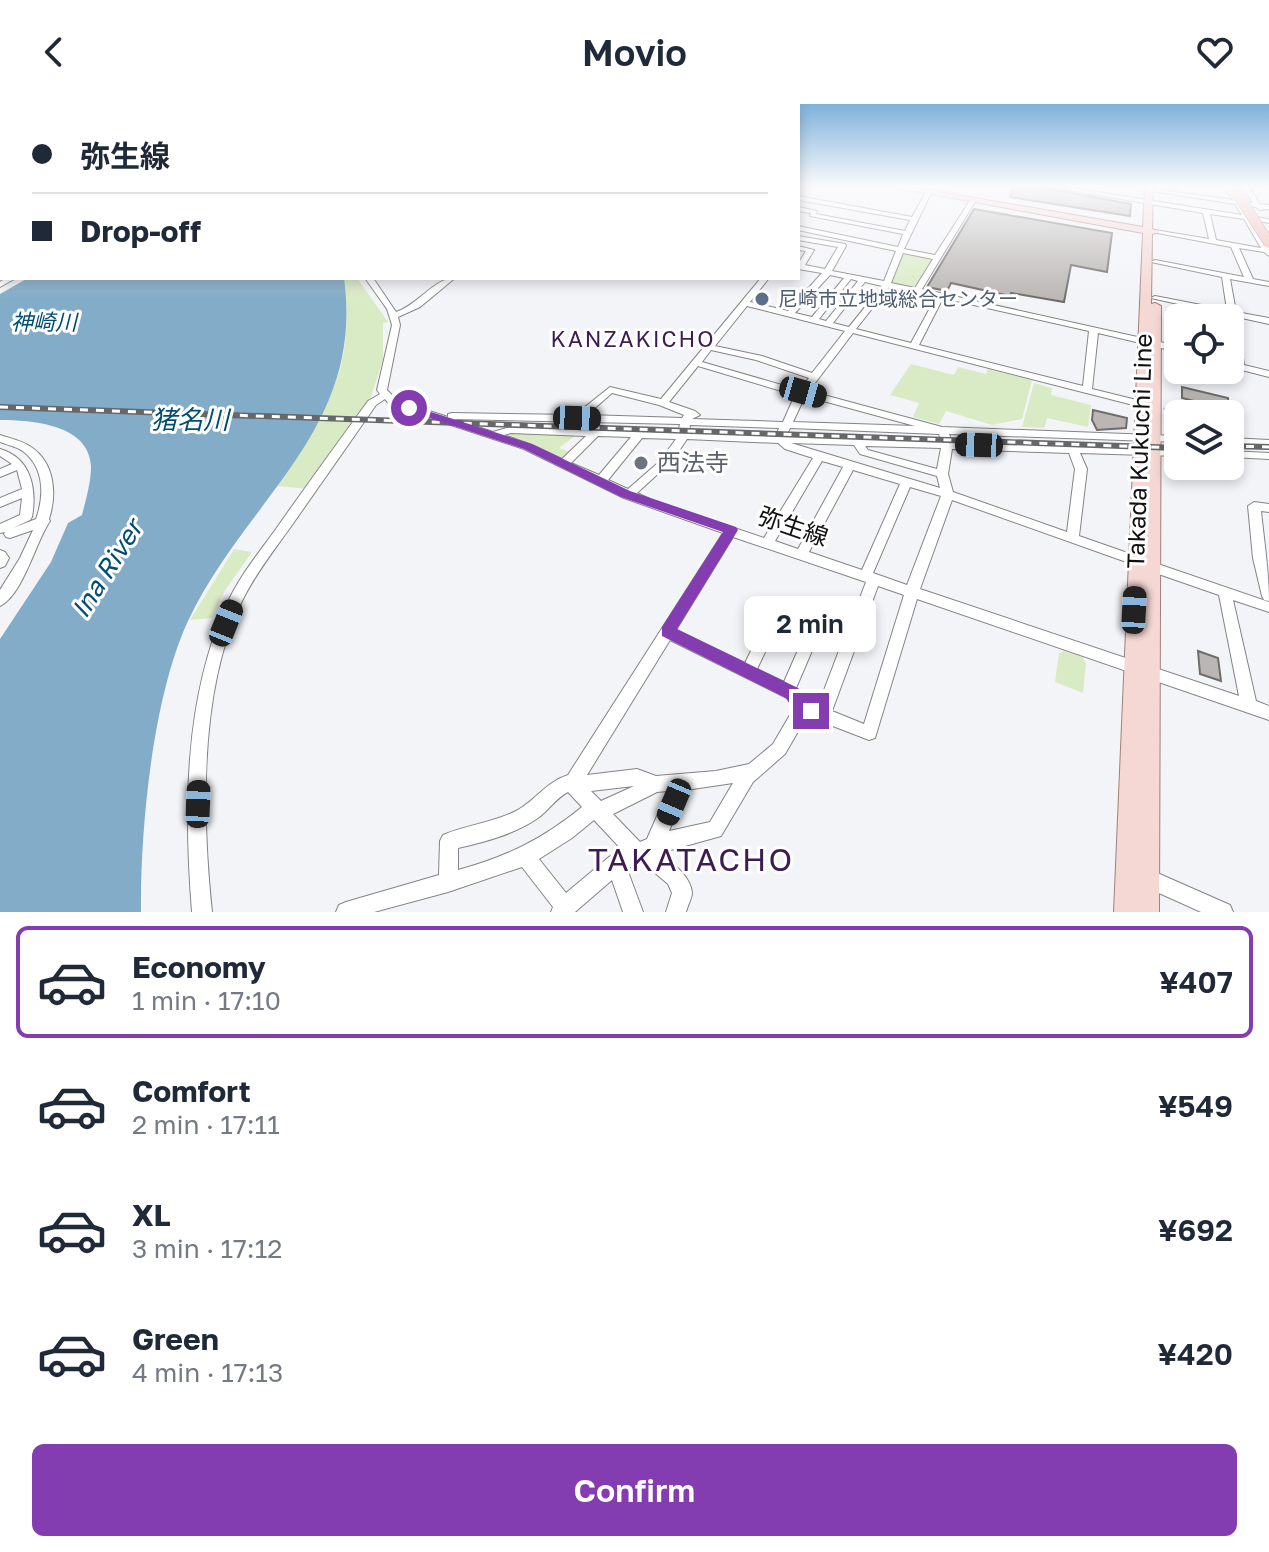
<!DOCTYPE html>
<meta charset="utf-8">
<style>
:root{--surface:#fff;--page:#f2f2f3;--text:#1f2937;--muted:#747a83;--line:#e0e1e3;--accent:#833db0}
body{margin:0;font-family:"Golos Text","Noto Sans JP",sans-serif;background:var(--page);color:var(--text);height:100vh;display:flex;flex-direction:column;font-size:30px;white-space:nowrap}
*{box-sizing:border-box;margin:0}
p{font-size:26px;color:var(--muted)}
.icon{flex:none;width:44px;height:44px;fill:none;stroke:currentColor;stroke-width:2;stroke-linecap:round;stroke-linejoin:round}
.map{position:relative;height:808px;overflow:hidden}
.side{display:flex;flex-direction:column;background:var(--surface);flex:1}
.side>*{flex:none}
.top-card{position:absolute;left:0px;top:0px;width:800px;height:176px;box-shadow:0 4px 12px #0003;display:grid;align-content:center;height:176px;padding:0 32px;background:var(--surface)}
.buttons{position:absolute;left:1164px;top:200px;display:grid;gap:16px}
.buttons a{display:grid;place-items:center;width:80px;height:80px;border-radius:12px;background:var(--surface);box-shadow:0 4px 12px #0003;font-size:40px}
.end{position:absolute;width:36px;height:36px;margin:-18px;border:10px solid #833db0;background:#fff;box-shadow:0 0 0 4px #fff}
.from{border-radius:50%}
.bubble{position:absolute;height:56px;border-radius:12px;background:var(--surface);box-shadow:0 4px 12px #0003;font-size:26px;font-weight:600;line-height:56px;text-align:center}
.car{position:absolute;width:24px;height:48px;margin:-24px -12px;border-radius:10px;box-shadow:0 0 6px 2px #0007;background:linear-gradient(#222 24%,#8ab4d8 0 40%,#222 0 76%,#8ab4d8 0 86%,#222 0)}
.top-card b{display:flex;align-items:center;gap:28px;height:76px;font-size:30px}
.top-card b+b{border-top:2px solid var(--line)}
.top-card i{width:20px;height:20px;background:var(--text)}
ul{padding:14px 0 0;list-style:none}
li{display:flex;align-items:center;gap:24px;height:112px;margin:0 16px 12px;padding:0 16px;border:4px solid transparent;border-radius:12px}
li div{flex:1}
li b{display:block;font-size:30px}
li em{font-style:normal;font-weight:600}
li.selected{border-color:var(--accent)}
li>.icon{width:72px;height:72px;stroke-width:1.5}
.cta{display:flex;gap:16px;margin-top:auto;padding:16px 32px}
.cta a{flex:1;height:92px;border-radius:12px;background:var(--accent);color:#fff;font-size:32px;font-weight:600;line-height:92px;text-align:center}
header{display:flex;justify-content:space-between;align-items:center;height:104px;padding:0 32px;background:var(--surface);font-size:36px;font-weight:600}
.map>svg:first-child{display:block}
.green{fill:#d9ebc5}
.water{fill:#83acc8}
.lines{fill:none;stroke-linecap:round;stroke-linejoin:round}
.stream{stroke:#83acc8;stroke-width:3}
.building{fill:#b9b6b3;stroke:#6f6d6a;stroke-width:2}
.minor-casing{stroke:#848488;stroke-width:2}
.major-casing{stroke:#a1817c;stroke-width:2}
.minor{fill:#fff;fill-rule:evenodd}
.major{fill:#f5d7d3;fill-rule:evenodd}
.rail-casing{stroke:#666769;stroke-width:6}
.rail{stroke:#fff;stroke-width:3;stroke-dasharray:8;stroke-linecap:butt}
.highway-bridge-casing{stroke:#a1817c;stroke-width:11;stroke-linecap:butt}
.highway-bridge{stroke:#efbdb5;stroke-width:10}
.route{fill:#833db0}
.service-dot{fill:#5c6f8a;stroke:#fff;stroke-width:3}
.worship-dot{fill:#6b7280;stroke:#fff;stroke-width:3}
.labels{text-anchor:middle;stroke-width:6;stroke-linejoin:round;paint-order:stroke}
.far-service-label{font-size:20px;fill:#4e5e75;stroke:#fff;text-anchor:start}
.far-water-label{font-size:22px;font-style:italic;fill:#004d72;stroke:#fff}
.far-neighbourhood-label{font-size:22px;letter-spacing:2px;fill:#3d1c53;stroke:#fff}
.street-label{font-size:24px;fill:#111112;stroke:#fff}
.worship-label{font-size:24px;fill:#5b616d;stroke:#fff;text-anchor:start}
.water-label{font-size:26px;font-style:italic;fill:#004d72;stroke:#fff}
.near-neighbourhood-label{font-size:32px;letter-spacing:2px;fill:#3d1c53;stroke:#fff}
</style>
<header><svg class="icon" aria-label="back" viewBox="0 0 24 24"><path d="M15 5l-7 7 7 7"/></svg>Movio<svg class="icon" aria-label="heart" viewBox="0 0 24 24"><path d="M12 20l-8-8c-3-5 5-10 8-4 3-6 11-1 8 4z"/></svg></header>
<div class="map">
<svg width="1269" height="808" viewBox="0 0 1269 808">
<rect width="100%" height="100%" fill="#f3f4f8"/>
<!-- green -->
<path class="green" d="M903,149L933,155L913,184L891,179Z
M344,174H357L388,218L383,219V255L371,293L308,385L277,382C326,307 356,267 344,174Z
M911,260L954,271L958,263L986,270L988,265L1032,276L1022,315L992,321L946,307L939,320L913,313L919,299L890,291Z
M1034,279L1052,284L1051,291L1091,301L1088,323L1047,314L1044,324L1022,323Z
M514,328L576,331L559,344L570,348L564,354L510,331Z
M234,445L252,448L224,488L212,514L190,516Z
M1064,547L1082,553L1086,559L1083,589L1055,578L1059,549Z"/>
<!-- water -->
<path class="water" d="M28,174H344C365,326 246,394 188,517C153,592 140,724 141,808H0V535L51,458L68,419L82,411C86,395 91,379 91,362C89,320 31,316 0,316V190Z"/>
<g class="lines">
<!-- stream -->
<path class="stream" d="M1165,305L1183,310
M1230,322L1242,324"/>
</g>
<!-- building -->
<path class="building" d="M1014,83H1040L1131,100L1130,112L1010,93Z
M974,105L1112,129L1107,168L1071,161L1064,198L1011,189L1010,192L951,179L947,187L927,183Z
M1182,283L1228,294L1229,306L1182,294Z
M1093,306L1127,314L1126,324L1097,326L1092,316Z
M1198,547L1218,554L1221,577L1200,570Z"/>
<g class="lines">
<defs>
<path id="minor" d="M1050,83H1066L1242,111L1235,100L1152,87L1155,85L1233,96L1225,83H1231L1240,97L1253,99L1243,83H1249L1260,100L1269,101V105L1260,106L1256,103L1242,101L1249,112L1269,115V119L1252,116L1269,144V152L1264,148L1239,144L1253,175L1269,178V182L1230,175L1236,208L1269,214V220L1237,213L1244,261L1269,267V273L1230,263V257L1235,258L1230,214L1228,211L1151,194L1155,192L1227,206L1222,173L1151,158L1155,156L1244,173L1231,143L1152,128L1155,126L1209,135L1203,109ZM1210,110L1244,115L1261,144L1216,136Z
M926,88L931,89L904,145L935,151L971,95L976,96L922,185L1178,242V248L1098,229L1092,285L1145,298V302L1141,303L853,229L809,287L942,323L1178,332V338L949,330L952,338L1178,346V352L1080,349L1087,365L1079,432L1142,454L1143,457L1142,460H1132L952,396L920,485L1239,592L1219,491L1147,466L1145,463L1147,460L1152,458L1269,498V508L1233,496L1256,597L1269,602V616L917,495L875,634L869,636L807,612L785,650L753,678L721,732L660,749C671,758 691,772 692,789C692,794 687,803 686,808H666L672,789L668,780L641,757L627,765L643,808H623L612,776L575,808H551L553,803L522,763L448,788L374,808H336L339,801L346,798L439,771L440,737L443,731C466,721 492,719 516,707C535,697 546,678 568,671L723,429L624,394L524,345L390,301L385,295L376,301C348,341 320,381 292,421C275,445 255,470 242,497C199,585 202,713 212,808H192C184,707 184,596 226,502C238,474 258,450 276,425C306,382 337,340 368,297L380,290L377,286L392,221L387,205L365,174H373L396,208C418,201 434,174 455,174L420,203L398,213L400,221L387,286L398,297L448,313V310L452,309L575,311L610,283L661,295L761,174H769L750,198L788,207L822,169L798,165V160L806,147L798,146V142L814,146L805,161L825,165L838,143L798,136V132L845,140L846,142L832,167L884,177L896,147L798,126V122L898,143L903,130L810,112L811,109L798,107V103L817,107L816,110L905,127L910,116L798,96V92L912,113ZM903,149L933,155L915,184L891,179ZM830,171L844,174L812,213L795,209ZM851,175L858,177L826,217L819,215ZM865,178L882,182L849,223L833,219ZM889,183L936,193L911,239L856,225ZM943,194L1089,227L1083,282L919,241ZM747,202L845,227L812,269L762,252L715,242ZM711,246L756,256L809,274L799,286L702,258ZM698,262L795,291L783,318L692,315L700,311L695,307L669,298ZM612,289L659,301L684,311L682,314L587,311ZM805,292L915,322L793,318ZM454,315L680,320L678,329L510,323L493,328ZM690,321L779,324L776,332L689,329ZM790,324L939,330L941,337L786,332ZM511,329L586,332L562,355L532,341L504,331ZM598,332L631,333L599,371L571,359ZM642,334L676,335L659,358L628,385L608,376ZM687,335L778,339L785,345L813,354L764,434L652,396L637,389L673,356ZM791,339L854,341L860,350L937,372L940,384ZM865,342L941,344L937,365L868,346ZM952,345L1069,349L1075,365L1067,428L953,388L948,370ZM822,357L843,363L798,445L775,437ZM853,366L900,380L862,466L809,448ZM910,383L941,392L907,481L873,469ZM733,433L866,478L845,533L775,506L770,508L745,559L676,526ZM878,482L904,491L864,620L832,607ZM779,519L805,530L784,578L757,565ZM817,535L840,544L818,602L809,598L796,584ZM670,536L787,594L794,604L773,640L749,660L716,667L656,672L637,665L587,671ZM733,679L710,718L669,727L686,686ZM634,682L601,697L591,687ZM668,687L647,735L640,738L613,710L657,688ZM568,688L582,703C543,735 506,753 458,766V744C485,738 515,730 538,714C549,706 556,694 568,688ZM594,716L623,747L609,753L566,789L539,755L572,734Z
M0,165H2V169H0Z
M6,174H16L0,183V178Z
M0,331C9,334 23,337 31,343C55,359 57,390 49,415L50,417C36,437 23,491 0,502V486L20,454L33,426L10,434L6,433L4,430L5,428L0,429V420L20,411L22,394L0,403V394L22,385L17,366L0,373V365L12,360L0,352V345C31,354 37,384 32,413L30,416L13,424L36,415C44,393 45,365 24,348C18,343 8,341 0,338Z
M1230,334L1269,336V342L1230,340Z
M1230,347L1269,349V355L1230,353Z
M1254,398L1269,400V408L1261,407C1264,437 1269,467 1269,497L1264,496L1262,492L1253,454L1248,402Z
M0,446L5,448L9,454L5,462L0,464Z
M1146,764L1230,801L1233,808H1201L1139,780L1137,773L1139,766Z"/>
<path id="major" d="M892,83H911L1143,123L1145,83H1153L1152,125L1160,128L1152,130L1151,200L1155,199L1161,202L1159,808H1114L1143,129Z
M0,136H2V142H0Z"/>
</defs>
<!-- minor casing -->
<use href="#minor" class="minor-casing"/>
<!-- major casing -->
<use href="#major" class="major-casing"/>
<!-- minor -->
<use href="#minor" class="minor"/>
<!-- major -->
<use href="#major" class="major"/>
<defs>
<path id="rail" d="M0,303L1178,344
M1230,342L1269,343"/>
</defs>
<!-- rail casing -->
<use href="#rail" class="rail-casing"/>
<!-- rail -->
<use href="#rail" class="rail"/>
<defs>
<path id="highway-bridge" d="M1233,83L1269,139"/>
</defs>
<!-- highway-bridge casing -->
<use href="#highway-bridge" class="highway-bridge-casing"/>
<!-- highway-bridge -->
<use href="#highway-bridge" class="highway-bridge"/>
</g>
<!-- sky -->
<linearGradient id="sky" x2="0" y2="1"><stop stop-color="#7fb1db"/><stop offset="0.42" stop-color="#fafafc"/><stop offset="1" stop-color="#fafafc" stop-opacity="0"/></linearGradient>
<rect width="1269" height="196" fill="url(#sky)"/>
<!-- route -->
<path class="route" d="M409,301L532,340L630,387L736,423L738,426L677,525L798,584C804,593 816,598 820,607L817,612C804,617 793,605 786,594L662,532V523L723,428L621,393L524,345L405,306L403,304Z"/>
<!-- markers -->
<circle class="service-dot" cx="762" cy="195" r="8"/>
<circle class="worship-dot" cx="641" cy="359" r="8"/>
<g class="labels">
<!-- far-service labels -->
<g class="far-service-label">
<text x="778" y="202">尼崎市立地域総合センター</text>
</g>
<!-- far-water labels -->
<g class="far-water-label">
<text x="44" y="226">神崎川</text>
</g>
<!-- far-neighbourhood labels -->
<g class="far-neighbourhood-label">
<text x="633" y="243">KANZAKICHO</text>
</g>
<!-- street labels -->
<g class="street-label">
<text transform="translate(1140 347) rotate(-88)" y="8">Takada Kukuchi Line</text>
<text transform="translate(793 423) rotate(19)" y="8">弥生線</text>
</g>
<!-- worship labels -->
<g class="worship-label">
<text x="657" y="367">西法寺</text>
</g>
<!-- water labels -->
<g class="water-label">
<text x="190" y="325">猪名川</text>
<text transform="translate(107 465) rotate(-58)" y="9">Ina River</text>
</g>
<!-- near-neighbourhood labels -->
<g class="near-neighbourhood-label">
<text x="691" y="767">TAKATACHO</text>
</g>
</g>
</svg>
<div class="buttons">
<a><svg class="icon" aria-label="locate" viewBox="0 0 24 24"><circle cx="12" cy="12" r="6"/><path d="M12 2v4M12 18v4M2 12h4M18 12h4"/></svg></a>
<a><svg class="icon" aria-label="layers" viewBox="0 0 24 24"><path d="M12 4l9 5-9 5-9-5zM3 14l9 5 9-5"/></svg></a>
</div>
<i class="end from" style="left:409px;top:304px"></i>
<i class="end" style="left:811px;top:607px"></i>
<div class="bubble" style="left:744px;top:492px;width:132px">2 min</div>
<i class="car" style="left:803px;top:288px;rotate:106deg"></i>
<i class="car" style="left:577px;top:314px;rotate:92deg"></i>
<i class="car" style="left:979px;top:341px;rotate:272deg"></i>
<i class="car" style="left:1134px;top:506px;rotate:3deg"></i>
<i class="car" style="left:226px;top:519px;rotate:22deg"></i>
<i class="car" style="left:674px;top:698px;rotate:203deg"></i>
<i class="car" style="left:198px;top:700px;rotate:2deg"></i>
<div class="top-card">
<b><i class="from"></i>弥生線</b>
<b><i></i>Drop-off</b>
</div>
</div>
<section class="side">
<ul>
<li class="selected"><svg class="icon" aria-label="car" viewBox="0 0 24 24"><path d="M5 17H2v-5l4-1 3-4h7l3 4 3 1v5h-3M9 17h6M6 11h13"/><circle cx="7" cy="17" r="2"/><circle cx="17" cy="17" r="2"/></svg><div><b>Economy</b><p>1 min · 17:10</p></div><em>¥407</em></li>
<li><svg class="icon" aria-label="car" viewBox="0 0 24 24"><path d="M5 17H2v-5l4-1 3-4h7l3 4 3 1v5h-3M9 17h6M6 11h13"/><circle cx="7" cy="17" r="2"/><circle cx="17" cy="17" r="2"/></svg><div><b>Comfort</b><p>2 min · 17:11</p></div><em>¥549</em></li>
<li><svg class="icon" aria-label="car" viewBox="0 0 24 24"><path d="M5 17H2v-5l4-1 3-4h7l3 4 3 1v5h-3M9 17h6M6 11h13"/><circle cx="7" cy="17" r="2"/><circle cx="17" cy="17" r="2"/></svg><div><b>XL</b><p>3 min · 17:12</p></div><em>¥692</em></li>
<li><svg class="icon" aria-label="car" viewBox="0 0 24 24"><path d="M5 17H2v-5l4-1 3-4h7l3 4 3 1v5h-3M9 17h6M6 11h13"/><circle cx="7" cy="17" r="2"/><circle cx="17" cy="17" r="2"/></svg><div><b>Green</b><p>4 min · 17:13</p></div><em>¥420</em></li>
</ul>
<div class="cta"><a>Confirm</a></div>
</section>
